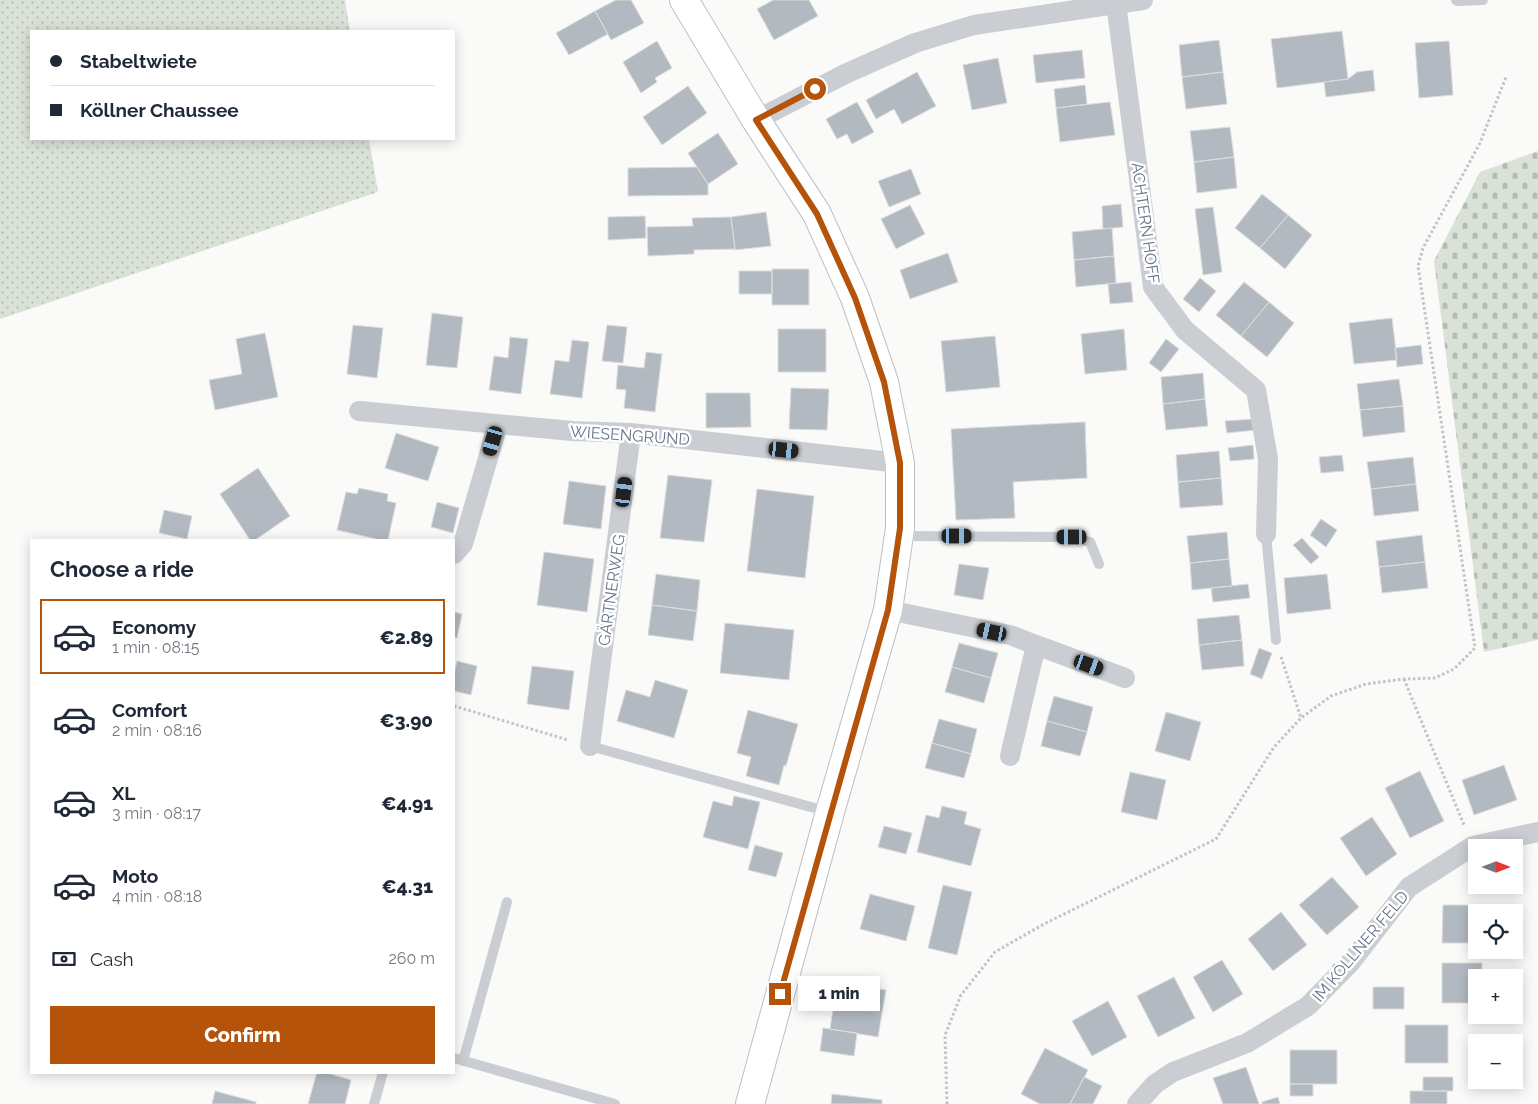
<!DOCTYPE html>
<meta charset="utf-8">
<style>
:root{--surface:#fff;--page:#f6f6f7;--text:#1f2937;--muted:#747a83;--line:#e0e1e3;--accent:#b45309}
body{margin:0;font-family:Raleway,sans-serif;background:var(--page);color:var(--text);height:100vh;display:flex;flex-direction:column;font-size:19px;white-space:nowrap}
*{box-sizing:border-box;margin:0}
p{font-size:16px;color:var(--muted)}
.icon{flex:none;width:28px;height:28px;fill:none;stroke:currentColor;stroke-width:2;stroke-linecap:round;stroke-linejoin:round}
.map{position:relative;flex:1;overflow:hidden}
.details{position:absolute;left:30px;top:539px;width:425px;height:535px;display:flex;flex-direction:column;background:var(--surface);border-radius:0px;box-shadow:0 2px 12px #0003}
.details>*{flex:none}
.top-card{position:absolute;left:30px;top:30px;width:425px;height:110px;border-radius:0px;box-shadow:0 2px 12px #0003;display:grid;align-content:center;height:110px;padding:0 20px;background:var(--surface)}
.needle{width:32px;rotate:90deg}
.fabs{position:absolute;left:1468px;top:839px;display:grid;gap:10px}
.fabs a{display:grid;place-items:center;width:55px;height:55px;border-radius:0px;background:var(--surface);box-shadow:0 2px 12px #0003;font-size:25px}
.end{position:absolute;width:22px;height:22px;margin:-11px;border:6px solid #b45309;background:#fff;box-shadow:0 0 0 2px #fff}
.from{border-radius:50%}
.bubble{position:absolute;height:35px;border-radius:0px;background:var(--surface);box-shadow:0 2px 12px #0003;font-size:16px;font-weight:800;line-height:35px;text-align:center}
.car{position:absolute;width:15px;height:30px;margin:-15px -8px;border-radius:6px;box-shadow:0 0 4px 1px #0007;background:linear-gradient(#222 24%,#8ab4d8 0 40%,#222 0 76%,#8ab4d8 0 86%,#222 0)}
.top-card b{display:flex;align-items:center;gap:18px;height:48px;font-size:19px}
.top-card b+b{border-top:1px solid var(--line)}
.top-card i{width:12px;height:12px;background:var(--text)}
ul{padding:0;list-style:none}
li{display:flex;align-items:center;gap:15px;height:75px;margin:0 10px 8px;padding:0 10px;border:2px solid transparent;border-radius:0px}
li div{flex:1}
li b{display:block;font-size:19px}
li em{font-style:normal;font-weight:800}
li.current{border-color:var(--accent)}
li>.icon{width:45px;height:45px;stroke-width:1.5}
h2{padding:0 20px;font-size:22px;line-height:60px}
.pay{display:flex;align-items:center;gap:12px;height:55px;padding:0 20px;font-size:19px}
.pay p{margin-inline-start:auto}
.cta{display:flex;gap:10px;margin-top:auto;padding:10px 20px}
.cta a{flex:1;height:58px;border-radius:0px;background:var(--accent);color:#fff;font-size:20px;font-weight:800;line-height:58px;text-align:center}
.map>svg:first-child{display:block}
.grass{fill:url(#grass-dots)}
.cemetery{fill:url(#cemetery-stones)}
.building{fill:#b2b9c1;stroke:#dcdcda}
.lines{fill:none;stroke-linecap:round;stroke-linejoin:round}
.secondary-casing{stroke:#bcc0c6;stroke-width:30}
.path{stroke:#c1c3c6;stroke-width:3;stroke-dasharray:2.5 2.5;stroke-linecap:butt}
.lane{stroke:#cacdd1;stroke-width:10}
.street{stroke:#cacdd1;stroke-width:20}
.secondary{stroke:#fff;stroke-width:28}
.route{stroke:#b45309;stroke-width:6}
.labels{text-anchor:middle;stroke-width:5;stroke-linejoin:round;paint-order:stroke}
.street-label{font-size:16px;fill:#66758b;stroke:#fff}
</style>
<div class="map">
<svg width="1538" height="1104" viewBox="0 0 1538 1104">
<defs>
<pattern id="grass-dots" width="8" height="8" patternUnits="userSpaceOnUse" patternTransform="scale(1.25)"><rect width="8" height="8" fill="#dae2d8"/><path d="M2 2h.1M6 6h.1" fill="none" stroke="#b5bcb5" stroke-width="1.8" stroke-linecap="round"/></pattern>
<pattern id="cemetery-stones" width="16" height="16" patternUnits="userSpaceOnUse" patternTransform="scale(1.25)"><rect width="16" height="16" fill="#dae2d8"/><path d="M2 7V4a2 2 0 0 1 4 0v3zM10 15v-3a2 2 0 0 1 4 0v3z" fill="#b5bcb5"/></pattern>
</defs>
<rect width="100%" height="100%" fill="#fafaf8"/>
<!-- grass -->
<path class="grass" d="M0,0H345L350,31H31V139H369L378,192L0,319Z"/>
<!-- cemetery -->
<path class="cemetery" d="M1538,151V640L1484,652L1434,261L1480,172Z"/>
<!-- building -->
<path class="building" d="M616,0H631L644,23L611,40L595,11Z
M773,0H809L818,16L774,40L757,9Z
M595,11L608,34L569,55L556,33Z
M1342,31L1348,79L1277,88L1271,39Z
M1219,40L1223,72L1182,77L1179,45Z
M657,41L672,68L655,78L657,82L641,93L623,62Z
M1449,41L1453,95L1419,98L1415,43Z
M1082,50L1085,78L1036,83L1033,55Z
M998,58L1007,103L972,110L963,65Z
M1373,70L1375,91L1326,97L1324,82L1348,79L1357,72Z
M917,72L936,106L902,124L894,109L876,119L866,100Z
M1223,72L1227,104L1186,109L1182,77Z
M1085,85L1087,104L1056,108L1054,89Z
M688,86L707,113L662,145L643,117Z
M857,102L874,132L852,144L847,134L837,139L826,119Z
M1110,102L1115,135L1060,142L1056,108Z
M1230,127L1234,157L1194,162L1190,131Z
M718,133L738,164L708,184L688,153Z
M1234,157L1237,188L1197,193L1194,162Z
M697,167L708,184V195L628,196V168Z
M911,169L921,194L889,207L878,181Z
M1262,194L1288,215L1260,248L1235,228Z
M1121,204L1123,227L1103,229L1102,206Z
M910,205L925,234L896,249L881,219Z
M1213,207L1222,272L1203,275L1195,209Z
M766,212L771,246L735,250L731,217Z
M1288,215L1312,235L1285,269L1260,248Z
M645,216L646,238L608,240V217Z
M731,217L735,249L694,250V254L648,256L647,227L693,226L692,218Z
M1112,228L1114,256L1074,260L1072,232Z
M948,253L958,282L910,299L900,270Z
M1114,256L1116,283L1076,287L1074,260Z
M772,269H809V305H772Z
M739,271H772V294H739Z
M1200,278L1216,291L1199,312L1183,299Z
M1131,282L1133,302L1110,304L1108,284Z
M1244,282L1269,302L1241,336L1216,315Z
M1269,302L1294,323L1267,357L1241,336Z
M432,313L463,317L457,368L426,365Z
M1392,318L1397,360L1354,364L1349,323Z
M353,325L383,328L377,378L347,374Z
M607,325L627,327L623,363L602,361Z
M778,329H826V372H778Z
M1124,329L1127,370L1085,374L1081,334Z
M265,333L278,397L215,410L209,380L242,374L236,339Z
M995,336L1000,387L946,392L941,341Z
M510,337L528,339L521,394L489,390L494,356L508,358Z
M1166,339L1179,349L1161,372L1149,363Z
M572,340L589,342L582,398L550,394L555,360L569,362Z
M1421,345L1423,364L1397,367L1395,348Z
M646,352L662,354L655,412L624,408L626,390L616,389L618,365L644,368Z
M1203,373L1205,399L1163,404L1161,377Z
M1399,379L1403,406L1360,410L1357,384Z
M791,388L829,389L827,430L789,429Z
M706,393H750L751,427L706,428Z
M1205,399L1208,426L1166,430L1163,404Z
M1403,406L1405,432L1363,437L1360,410Z
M1255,419L1256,430L1227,433L1225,421Z
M1085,422L1087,478L1013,482L1015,518L956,520L951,429Z
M396,433L439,447L428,481L385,468Z
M1253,445L1254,459L1230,461L1228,448Z
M1219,451L1221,478L1178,482L1176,455Z
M1342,455L1344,471L1321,473L1319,457Z
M1413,457L1416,484L1371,489L1367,462Z
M258,468L290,516L255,540H250L220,494Z
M668,475L712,480L704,542L660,538Z
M1221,478L1223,505L1180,508L1178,482Z
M569,481L606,486L601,529L563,524Z
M1416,484L1419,511L1374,516L1371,489Z
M359,488L388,494L387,501L396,503L388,540H381L337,530L346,492L357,494Z
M757,489L814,496L805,578L747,571Z
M437,502L459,508L453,533L431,527Z
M164,510L192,516L187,539L159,533Z
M1321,519L1337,530L1326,547L1310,535Z
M1227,532L1229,559L1190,563L1187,536Z
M1422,535L1425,562L1379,567L1376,541Z
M1302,538L1319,557L1311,564L1293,545Z
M544,552L594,559L587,612L537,605Z
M1229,559L1232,586L1192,590L1190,563Z
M1425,562L1428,588L1382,593L1379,567Z
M959,564L989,568L983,600L954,595Z
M656,574L700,580L697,611L652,605Z
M1327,574L1331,609L1287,614L1284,578Z
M1248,584L1250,598L1213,602L1211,588Z
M652,605L697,611L693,641L648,635Z
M454,612L462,614L457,638L454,637Z
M1239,615L1242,640L1199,645L1197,619Z
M725,623L794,630L789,680L720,673Z
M1242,640L1244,666L1202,670L1199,645Z
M959,643L998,653L991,678L952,667Z
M1259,648L1272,653L1262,679L1250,674Z
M457,661L477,666L471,695L454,691V675Z
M532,666L574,671L569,710L527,704Z
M952,667L991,678L984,703L945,692Z
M655,680L688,690L674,738L617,721L626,690L650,697Z
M1054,696L1093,707L1087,732L1047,721Z
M748,710L798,724L786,766L784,765L779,785L746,776L751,757L737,753Z
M1166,712L1201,722L1190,761L1155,751Z
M939,719L977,729L971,754L932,743Z
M1047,721L1087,732L1080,756L1041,746Z
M932,743L971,754L964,778L925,768Z
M1504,765L1517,800L1474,815L1462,780Z
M1420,771L1444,821L1410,838L1385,788Z
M1130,772L1166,780L1157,820L1121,812Z
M734,796L760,802L748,849L703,837L713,801L732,806Z
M942,806L967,812L964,824L981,829L971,866L917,852L926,815L939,818Z
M1372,817L1397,854L1366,876L1340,838Z
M884,826L912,833L906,854L878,847Z
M755,845L783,853L776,877L748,870Z
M1332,877L1359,907L1327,935L1299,905Z
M943,885L972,892L957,955L928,948Z
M870,894L915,906L906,941L860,929Z
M1443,905H1480V912H1476V943H1442Z
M1281,912L1307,945L1273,971L1248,939Z
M1222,960L1243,994L1213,1012L1193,977Z
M1442,963H1482V978H1476V1003H1442Z
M1174,977L1195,1018L1158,1037L1137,996Z
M837,983L886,990L878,1037L830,1029Z
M1373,987H1404V1009H1373Z
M1108,1001L1127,1037L1092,1056L1072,1021Z
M1405,1025H1448V1063H1405Z
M823,1028L857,1033L854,1056L820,1051Z
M1045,1048L1088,1070L1070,1104H1040L1021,1094Z
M1290,1050H1337V1084H1290Z
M1246,1067L1259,1104H1223L1213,1078Z
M317,1072H324L351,1080L345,1104H308Z
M1084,1077L1102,1086L1093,1104H1070Z
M1423,1077H1453V1091H1423Z
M1290,1084H1313V1096H1290Z
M215,1091L256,1102V1104H212Z
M1410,1091H1447V1104H1410Z
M832,1094L882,1100V1104H831Z
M1278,1097L1280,1104H1262V1102Z"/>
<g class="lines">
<defs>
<path id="secondary" d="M684,0L756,120L817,214L855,298L884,382L900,463V528L888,610L830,812L750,1104"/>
</defs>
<!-- secondary casing -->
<use href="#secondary" class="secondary-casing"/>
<!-- path -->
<path class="path" d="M1281,657L1301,718
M1404,679L1464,825
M454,706L568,740
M947,1104L945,1035L961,995L995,952L1044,924L1216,839L1274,747L1301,718L1331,696L1366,684L1404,679L1435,678L1454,669L1475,648L1418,266L1423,248L1480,143L1506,77"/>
<!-- lane -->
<path class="lane" d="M1456,0L1457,1L1483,0
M1266,534L1276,640
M900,536L1072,537L1090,542L1099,564
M590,746L829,812
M454,1058L615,1104
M463,1061L507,902
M374,1104L383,1072"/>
<!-- street -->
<path class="street" d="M1116,3L1153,287L1185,330L1256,390L1268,459L1266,534
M756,120L845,74L915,43L974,25L1143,0
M359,411L572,431L631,433L900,463
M454,554L463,544L498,424
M888,610L1010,635L1036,645L1010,756
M1036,645L1125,678
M590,746L631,433
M1137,1104L1155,1084L1173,1072L1247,1043L1308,1006L1351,962L1409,887L1473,846L1538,832"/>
<!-- secondary -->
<use href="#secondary" class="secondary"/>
</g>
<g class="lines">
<!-- route -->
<path class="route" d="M780,994L888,610L900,528V463L884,382L855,298L817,214L756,120L815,89"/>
</g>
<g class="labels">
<!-- street labels -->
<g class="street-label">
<text transform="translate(1146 223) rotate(82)" y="6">ACHTERN HOFF</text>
<text transform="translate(630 435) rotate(4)" y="6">WIESENGRUND</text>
<text transform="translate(611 590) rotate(-82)" y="6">GÄRTNERWEG</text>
<text transform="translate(1360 946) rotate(-50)" y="6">IM KÖLLNER FELD</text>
</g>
</g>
</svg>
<div class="fabs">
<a><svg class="needle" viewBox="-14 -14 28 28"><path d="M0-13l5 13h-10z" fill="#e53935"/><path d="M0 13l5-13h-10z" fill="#747a83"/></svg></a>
<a><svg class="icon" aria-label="locate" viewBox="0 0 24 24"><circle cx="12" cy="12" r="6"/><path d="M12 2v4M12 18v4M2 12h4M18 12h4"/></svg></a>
<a>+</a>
<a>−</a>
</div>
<i class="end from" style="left:815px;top:89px"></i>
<i class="end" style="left:780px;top:994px"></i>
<div class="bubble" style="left:798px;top:976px;width:82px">1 min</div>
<i class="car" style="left:493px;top:441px;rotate:196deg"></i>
<i class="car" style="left:784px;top:450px;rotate:96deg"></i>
<i class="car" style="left:624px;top:492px;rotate:7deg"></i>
<i class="car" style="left:957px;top:536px;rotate:90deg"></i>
<i class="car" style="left:1072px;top:537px;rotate:270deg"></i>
<i class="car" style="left:992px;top:632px;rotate:282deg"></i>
<i class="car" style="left:1089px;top:665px;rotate:110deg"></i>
<div class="top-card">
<b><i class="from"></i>Stabeltwiete</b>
<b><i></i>Köllner Chaussee</b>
</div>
<section class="details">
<h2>Choose a ride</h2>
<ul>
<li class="current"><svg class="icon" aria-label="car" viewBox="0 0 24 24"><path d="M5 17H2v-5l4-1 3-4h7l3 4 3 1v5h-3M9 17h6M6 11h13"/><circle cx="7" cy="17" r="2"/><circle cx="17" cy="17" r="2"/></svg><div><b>Economy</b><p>1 min · 08:15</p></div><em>€2.89</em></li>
<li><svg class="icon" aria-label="car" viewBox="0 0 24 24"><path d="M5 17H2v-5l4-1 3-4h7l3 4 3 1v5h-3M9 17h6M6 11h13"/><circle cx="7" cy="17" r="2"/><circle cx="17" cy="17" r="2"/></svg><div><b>Comfort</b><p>2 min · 08:16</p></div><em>€3.90</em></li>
<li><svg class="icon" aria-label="car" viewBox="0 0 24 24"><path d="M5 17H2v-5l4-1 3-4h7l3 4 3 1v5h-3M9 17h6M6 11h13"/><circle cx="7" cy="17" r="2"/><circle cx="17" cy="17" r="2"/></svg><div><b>XL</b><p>3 min · 08:17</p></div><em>€4.91</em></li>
<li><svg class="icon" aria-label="car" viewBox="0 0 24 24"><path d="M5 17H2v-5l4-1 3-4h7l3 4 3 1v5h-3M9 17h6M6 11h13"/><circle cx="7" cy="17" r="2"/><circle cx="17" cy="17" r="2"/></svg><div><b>Moto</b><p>4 min · 08:18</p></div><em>€4.31</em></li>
</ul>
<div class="pay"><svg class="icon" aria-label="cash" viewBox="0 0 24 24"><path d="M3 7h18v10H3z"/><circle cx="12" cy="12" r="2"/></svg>Cash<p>260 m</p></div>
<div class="cta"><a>Confirm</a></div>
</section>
</div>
